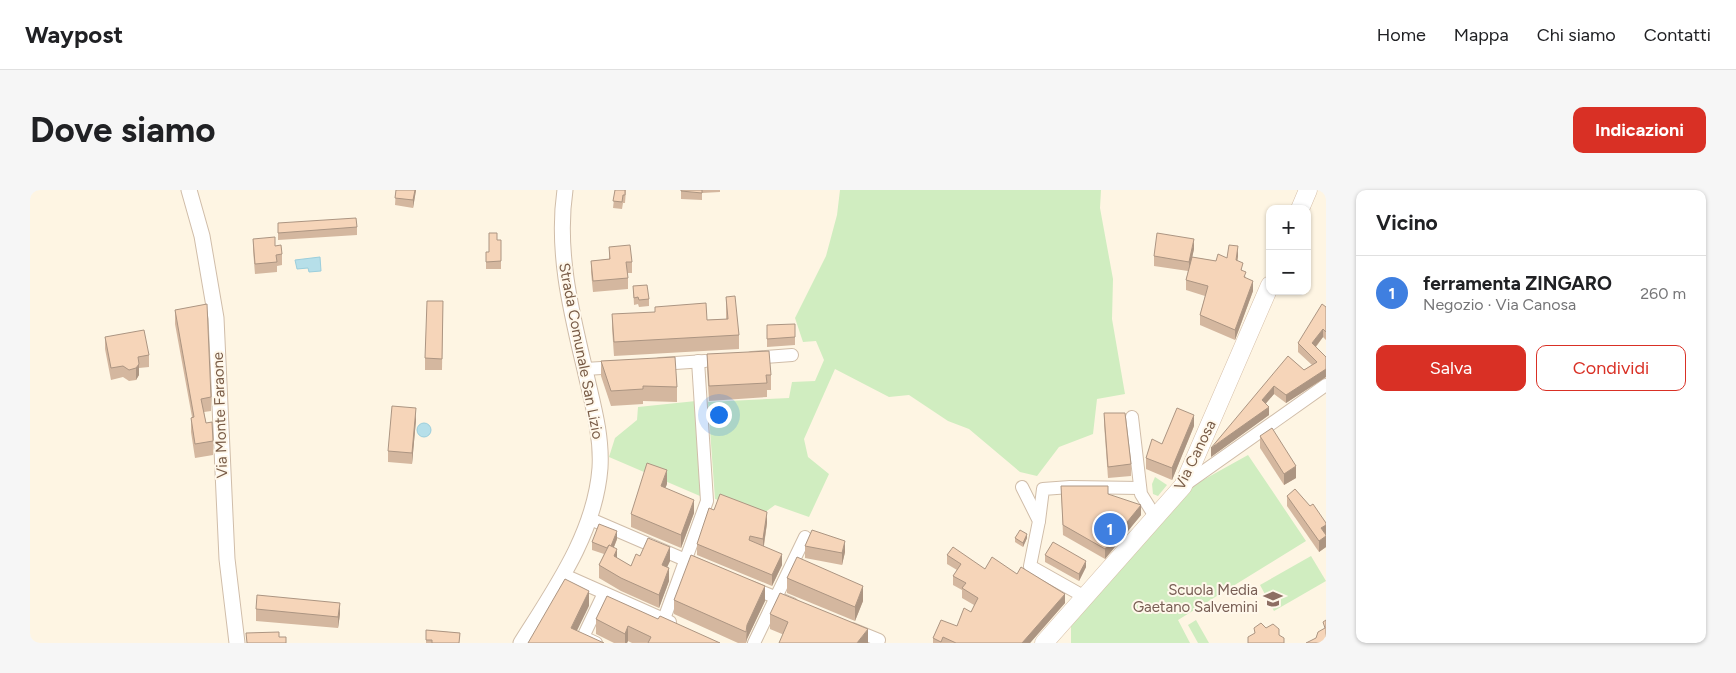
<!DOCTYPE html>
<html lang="it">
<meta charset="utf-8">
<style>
body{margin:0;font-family:Figtree,sans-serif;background:#f6f6f6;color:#202124}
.controls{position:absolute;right:15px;top:15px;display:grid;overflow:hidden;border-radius:10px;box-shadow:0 1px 4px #0004}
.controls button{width:45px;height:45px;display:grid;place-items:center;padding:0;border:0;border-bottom:1px solid #e0e0e0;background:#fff;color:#202124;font:25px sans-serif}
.you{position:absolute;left:688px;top:224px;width:18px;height:18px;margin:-12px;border:4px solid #fff;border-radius:50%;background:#1a73e8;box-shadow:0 0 0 8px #1a73e833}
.badge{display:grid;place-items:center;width:32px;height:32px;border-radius:50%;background:#d93025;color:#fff;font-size:16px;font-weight:700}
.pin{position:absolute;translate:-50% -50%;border:2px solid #fff;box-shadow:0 1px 5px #0006}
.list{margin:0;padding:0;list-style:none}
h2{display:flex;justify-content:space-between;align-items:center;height:65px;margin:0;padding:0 20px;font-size:21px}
h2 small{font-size:16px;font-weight:400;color:#757577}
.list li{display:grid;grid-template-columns:32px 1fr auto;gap:15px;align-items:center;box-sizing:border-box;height:75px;padding:0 20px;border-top:1px solid #e0e0e0}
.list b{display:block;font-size:19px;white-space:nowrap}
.list p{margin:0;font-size:16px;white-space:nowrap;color:#757577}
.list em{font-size:16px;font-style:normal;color:#757577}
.actions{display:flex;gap:10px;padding:15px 20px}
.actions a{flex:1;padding:11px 0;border:1px solid #d93025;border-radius:10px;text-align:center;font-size:18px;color:#d93025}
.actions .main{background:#d93025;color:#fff}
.map{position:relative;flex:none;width:1296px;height:453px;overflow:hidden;border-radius:10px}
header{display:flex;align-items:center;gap:30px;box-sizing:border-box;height:70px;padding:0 25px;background:#fff;border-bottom:1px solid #e0e0e0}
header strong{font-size:24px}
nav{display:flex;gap:28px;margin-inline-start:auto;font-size:18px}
.intro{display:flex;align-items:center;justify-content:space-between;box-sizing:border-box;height:120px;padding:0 30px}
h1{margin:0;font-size:35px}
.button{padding:12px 22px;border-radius:10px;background:#d93025;color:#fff;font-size:18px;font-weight:700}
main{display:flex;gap:30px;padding:0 30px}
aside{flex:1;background:#fff;border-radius:10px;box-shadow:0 1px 4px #0004}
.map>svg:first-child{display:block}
.green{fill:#d0edc0}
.water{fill:#b6dfe9;stroke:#9bcedc}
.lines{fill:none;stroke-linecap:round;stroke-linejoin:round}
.minor-casing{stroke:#d0bda9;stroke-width:14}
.tertiary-casing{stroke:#d0bda9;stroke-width:17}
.secondary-casing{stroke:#d6bfa8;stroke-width:19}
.minor{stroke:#fff;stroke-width:12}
.tertiary{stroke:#fff;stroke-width:15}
.secondary{stroke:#fff;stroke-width:18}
.wall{fill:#d4b79f}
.shaded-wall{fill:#ac9582}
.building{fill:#f6d5b9;stroke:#ac9582}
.labels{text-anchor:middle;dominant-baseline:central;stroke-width:4;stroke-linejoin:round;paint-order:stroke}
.street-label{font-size:15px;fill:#795c47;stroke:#fff8eb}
.education-label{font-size:15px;fill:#785e54;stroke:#fff8eb;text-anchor:end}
</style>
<header>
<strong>Waypost</strong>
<nav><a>Home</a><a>Mappa</a><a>Chi siamo</a><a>Contatti</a></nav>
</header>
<div class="intro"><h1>Dove siamo</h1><a class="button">Indicazioni</a></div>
<main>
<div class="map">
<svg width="1296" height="453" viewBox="0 0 1296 453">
<rect width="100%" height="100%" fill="#fef5e3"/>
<g class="green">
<polygon points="810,0 1071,0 1070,18 1083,89 1082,129 1095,204 1067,209 1063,244 1029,257 1007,286 990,282 939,239 918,231 879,205 859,207 805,179 774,249 778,267 799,284 779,327 745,315 734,323 685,309 678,212 759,208 762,192 785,191 794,170 786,151 773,152 765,128 796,66 807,25"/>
<polygon points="666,211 673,304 670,306 579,267 585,248 607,230 608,217"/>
<polygon points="1218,265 1276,351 1148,430 1160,453 1041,453 1041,436 1164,295"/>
<polygon points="1125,287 1137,295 1128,306 1123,304 1122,294"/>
<polygon points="1281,366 1296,391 1244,421 1230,395"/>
<polygon points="1166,430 1179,453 1168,453 1158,435"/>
</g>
<g class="water">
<polygon points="290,67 291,81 279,82 278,78 267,79 265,70"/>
<circle cx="394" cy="240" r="7"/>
</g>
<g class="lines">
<g class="minor-casing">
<g id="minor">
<polyline points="722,168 762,165"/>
<polyline points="630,174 675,171"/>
<polyline points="555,179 588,177"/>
<polyline points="1102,227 1111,304 1126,328"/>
<polyline points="1153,296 1296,195"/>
<polyline points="992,297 1009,331 1000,376 1055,407"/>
<polyline points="558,328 674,378"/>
<polyline points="1009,331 1013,299 1040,297 1110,298"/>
<polyline points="534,385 640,432"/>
<polyline points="720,397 762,414"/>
<polyline points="634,429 677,311 668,171"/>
<polyline points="822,439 849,450 847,453"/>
<polyline points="566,453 553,447 574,403"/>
<polyline points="724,453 775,347"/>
</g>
</g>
<g class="tertiary-casing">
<g id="tertiary">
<polyline points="159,0 172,46 186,128 197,369 207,453"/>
<path d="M 491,453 C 525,399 565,343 570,278 C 572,244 562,212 555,180 C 541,121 526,61 535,0"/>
</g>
</g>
<g class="secondary-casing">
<g id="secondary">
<polyline points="1270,19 1278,0"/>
<polyline points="1014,453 1153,296 1240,95"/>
</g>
</g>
<use href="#minor" class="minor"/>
<use href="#tertiary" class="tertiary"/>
<use href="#secondary" class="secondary"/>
</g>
<g class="wall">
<polygon points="366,0 386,0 383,18 365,15"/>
<polygon points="585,0 596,0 595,13 593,13 592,19 583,18"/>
<polygon points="651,0 690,0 690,2 672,3 672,10 651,9"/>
<polygon points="248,33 327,37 327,45 248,50"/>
<polygon points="223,49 245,56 252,64 252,75 247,76 247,82 225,84 223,60"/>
<polygon points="467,50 471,50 471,79 456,79 456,62 459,62"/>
<polygon points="579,57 602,72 602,83 598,83 598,99 563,102 561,82 561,71 579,69"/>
<polygon points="1164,59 1162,67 1186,71 1197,68 1208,66 1207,71 1223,101 1205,150 1170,135 1170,125 1175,106 1156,100 1156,90 1158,81 1124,76 1124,66"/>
<polygon points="603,96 619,109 619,116 609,117 608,114 604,115"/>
<polygon points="696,107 709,145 709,159 584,166 582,138 582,124 677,130 696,129"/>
<polygon points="413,111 412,180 395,180 395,168"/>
<polygon points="1296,117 1296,150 1293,147 1286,157 1296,167 1296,187 1256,213 1244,204 1236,213 1239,225 1181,267 1258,166 1274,180 1282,175 1268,162 1268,153"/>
<polygon points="145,120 181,207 181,221 174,222 176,233 183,251 183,265 165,268 161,242 161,228 162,227 145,134"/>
<polygon points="737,135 765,147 765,155 737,157"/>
<polygon points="75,147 119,165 119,177 109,178 109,185 106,190 99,191 93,187 81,190 75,159"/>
<polygon points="677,164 741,185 741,200 737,200 737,207 679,211 677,179"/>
<polygon points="571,171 647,197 647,212 613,211 613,214 581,216 571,186"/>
<polygon points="1074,223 1101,274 1101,286 1078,288 1074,234"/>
<polygon points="386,230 382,274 358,272 358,261"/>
<polygon points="1164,236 1142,290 1116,279 1116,268 1132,254"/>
<polygon points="1230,246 1266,288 1254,295 1230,258"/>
<polygon points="637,294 635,298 664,323 651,358 601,337 601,324"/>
<polygon points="1031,296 1111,325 1075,369 1033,345"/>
<polygon points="1257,306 1280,316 1296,333 1296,357 1289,362 1257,316"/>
<polygon points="684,320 737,333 734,356 752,375 742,396 667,365 667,354"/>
<polygon points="985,348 997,348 993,357 985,352"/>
<polygon points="587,349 584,357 587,368 601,376 610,366 640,371 637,377 639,391 629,418 591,401 569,388 569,375 574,364 562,360 562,352"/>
<polygon points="775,356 815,362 812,375 775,368"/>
<polygon points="917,365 955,379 987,384 1035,413 1000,453 903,453 903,448 927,436 941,422 944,415 932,408 932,400 923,395 923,386 927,380 917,374"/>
<polygon points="1015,365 1056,377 1049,391 1015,372"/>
<polygon points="757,388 833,411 825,431 757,403"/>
<polygon points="644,410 735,411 717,449 716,453 708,453 644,424"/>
<polygon points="226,419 310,424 308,438 226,431"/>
<polygon points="740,424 838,453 752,444 740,439"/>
<polygon points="566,429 628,429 690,453 602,453 598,451 597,453 584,453 566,444"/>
<polygon points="396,440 430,443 429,453 396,453"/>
</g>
<g class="shaded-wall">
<polygon points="385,0 386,0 383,18 383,10"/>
<polygon points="1164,49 1164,59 1159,82 1159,72"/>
<polygon points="1208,56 1208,66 1206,80 1206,70"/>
<polygon points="1223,91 1223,101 1205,150 1205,140"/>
<polygon points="1293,139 1293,147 1282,161 1282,153"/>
<polygon points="109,174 109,185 106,190 106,178"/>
<polygon points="1296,179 1296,187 1256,213 1256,205"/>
<polygon points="1244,196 1244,204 1232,218 1232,210"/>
<polygon points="1239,217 1239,225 1181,267 1181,258"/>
<polygon points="386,218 386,230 382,274 382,263"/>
<polygon points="1164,225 1164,236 1142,290 1142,278"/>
<polygon points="1266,276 1266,288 1254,295 1254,284"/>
<polygon points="637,280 637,294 631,309 631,296"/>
<polygon points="664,310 664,323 651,358 651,345"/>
<polygon points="1111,315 1111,325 1075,369 1075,359"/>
<polygon points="737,322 737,333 733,360 733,349"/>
<polygon points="1296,335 1296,345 1291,338"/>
<polygon points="587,341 587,349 580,367 580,359"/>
<polygon points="997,344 997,348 993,357 993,353"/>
<polygon points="1296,346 1296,357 1289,362 1289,351"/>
<polygon points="815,351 815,362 812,375 812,363"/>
<polygon points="640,357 640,371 632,388 632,375"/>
<polygon points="587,359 587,373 584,366"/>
<polygon points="752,364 752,375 742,396 742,385"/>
<polygon points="1056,371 1056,377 1049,391 1049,384"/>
<polygon points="639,378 639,391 629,418 629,405"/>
<polygon points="735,396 735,411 717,449 716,453 717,435"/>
<polygon points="833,396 833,411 825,431 825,417"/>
<polygon points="559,401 559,416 541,453 541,438"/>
<polygon points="1035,404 1035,413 1000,453 992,453"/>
<polygon points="310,413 310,424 308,438 308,427"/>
<polygon points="598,436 598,451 597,453 595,453 595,444"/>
<polygon points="838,439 838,453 827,453"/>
</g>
<g class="building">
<polygon points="366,0 385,0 383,10 365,8"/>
<polygon points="585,0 595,0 595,5 593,5 592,12 583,11"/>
<polygon points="651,0 672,0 672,3 651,1"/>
<polygon points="326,28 327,37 248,43 248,33"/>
<polygon points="459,43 467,43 467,50 471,50 471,71 456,72 456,62 459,62"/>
<polygon points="1127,43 1164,49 1159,72 1124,66"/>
<polygon points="245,47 245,56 251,55 252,64 246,65 247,72 225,74 223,49"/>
<polygon points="600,55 602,72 596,72 598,88 563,91 561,71 580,69 579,57"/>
<polygon points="1199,55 1208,56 1206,70 1213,73 1211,80 1216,82 1214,87 1223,91 1205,140 1170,125 1178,96 1156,90 1162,67 1186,71 1188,64 1197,68"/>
<polygon points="617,95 619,109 609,110 608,107 604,108 603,96"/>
<polygon points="705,106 709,145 584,152 582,124 625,122 625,117 676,113 677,130 698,129 696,107"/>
<polygon points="397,111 413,111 412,169 395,168"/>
<polygon points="177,114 181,207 171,209 176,233 182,232 183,251 165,254 161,228 164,227 145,120"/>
<polygon points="1292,114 1296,117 1296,142 1293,139 1282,153 1296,167 1296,179 1256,205 1244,196 1232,210 1239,217 1181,258 1258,166 1274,180 1287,172 1268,153"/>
<polygon points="765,134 765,147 737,149 737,135"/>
<polygon points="114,140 119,165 108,167 109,174 106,178 99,180 93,176 81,178 75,147"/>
<polygon points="739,161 741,185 736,185 737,193 679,196 677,164"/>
<polygon points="645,167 647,197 613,196 613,199 581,201 571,171"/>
<polygon points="362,216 386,218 382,263 358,261"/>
<polygon points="1147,218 1164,225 1142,278 1116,268 1122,249 1132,254"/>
<polygon points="1074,223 1095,223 1101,274 1078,277"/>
<polygon points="1242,238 1266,276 1254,284 1230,246"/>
<polygon points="617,273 637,280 631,296 664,310 651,345 601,324"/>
<polygon points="1031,296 1078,296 1078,304 1111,315 1075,359 1033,335"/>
<polygon points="1265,299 1280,316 1283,314 1296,333 1296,335 1291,338 1296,345 1296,346 1289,351 1257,306"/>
<polygon points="690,304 737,322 733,349 720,346 719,350 752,364 742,385 667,354 679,318 684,320"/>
<polygon points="569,334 587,341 581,356 579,355 577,358 562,352"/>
<polygon points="782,340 815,351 812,363 775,356"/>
<polygon points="990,340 997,344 993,353 985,348"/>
<polygon points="618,348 640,357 632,375 639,378 629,405 591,388 569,375 579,355 587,359 584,366 601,376 606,364 610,366"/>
<polygon points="1023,352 1056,371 1049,384 1015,365"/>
<polygon points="923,357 955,379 962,367 987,384 991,377 1035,404 992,453 926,453 913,447 911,452 903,448 911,430 927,436 934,418 941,422 948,408 932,398 936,393 923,386 931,374 917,365"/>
<polygon points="661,365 735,396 717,435 716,442 644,410"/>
<polygon points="767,367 833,396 825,417 757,388"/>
<polygon points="535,389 559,401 541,438 574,453 498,453"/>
<polygon points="750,403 838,439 827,453 749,453 758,432 740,424"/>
<polygon points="227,405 310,413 308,427 226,419"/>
<polygon points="577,406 628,429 630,426 690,453 618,453 621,447 598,436 595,444 566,429"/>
<polygon points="1296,430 1296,453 1276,453 1286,448 1288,442 1295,438 1293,432"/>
<polygon points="1231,433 1236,438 1243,434 1249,439 1249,445 1254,448 1254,453 1218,453 1218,447 1225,443 1224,438"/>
<polygon points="396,440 430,443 429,453 402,453 402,450 396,450"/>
<polygon points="249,442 249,447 256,447 256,453 217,453 216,443"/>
</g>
<defs>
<g id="school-bare" transform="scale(1.5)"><path d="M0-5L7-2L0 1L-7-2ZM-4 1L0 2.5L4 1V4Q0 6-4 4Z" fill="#8d6e63" stroke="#fff8eb" stroke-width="2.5" paint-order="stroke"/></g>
</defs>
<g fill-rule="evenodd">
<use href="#school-bare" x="1243" y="409"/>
</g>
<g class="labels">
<g class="street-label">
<text transform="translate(551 161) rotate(79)">Strada Comunale San Lizio</text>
<text transform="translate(190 225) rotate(-92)">Via Monte Faraone</text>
<text transform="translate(1165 265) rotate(-64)">Via Canosa</text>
</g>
<g class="education-label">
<text x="1228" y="400">Scuola Media<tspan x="1228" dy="17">Gaetano Salvemini</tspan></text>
</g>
</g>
</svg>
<div class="controls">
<button>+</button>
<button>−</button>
</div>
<div class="you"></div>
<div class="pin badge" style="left:1080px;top:339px;background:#3f7fe0">1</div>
</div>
<aside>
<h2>Vicino<small></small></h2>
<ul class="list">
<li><span class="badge" style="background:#3f7fe0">1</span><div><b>ferramenta ZINGARO</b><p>Negozio · Via Canosa</p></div><em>260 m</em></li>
</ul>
<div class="actions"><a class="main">Salva</a><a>Condividi</a></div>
</aside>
</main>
